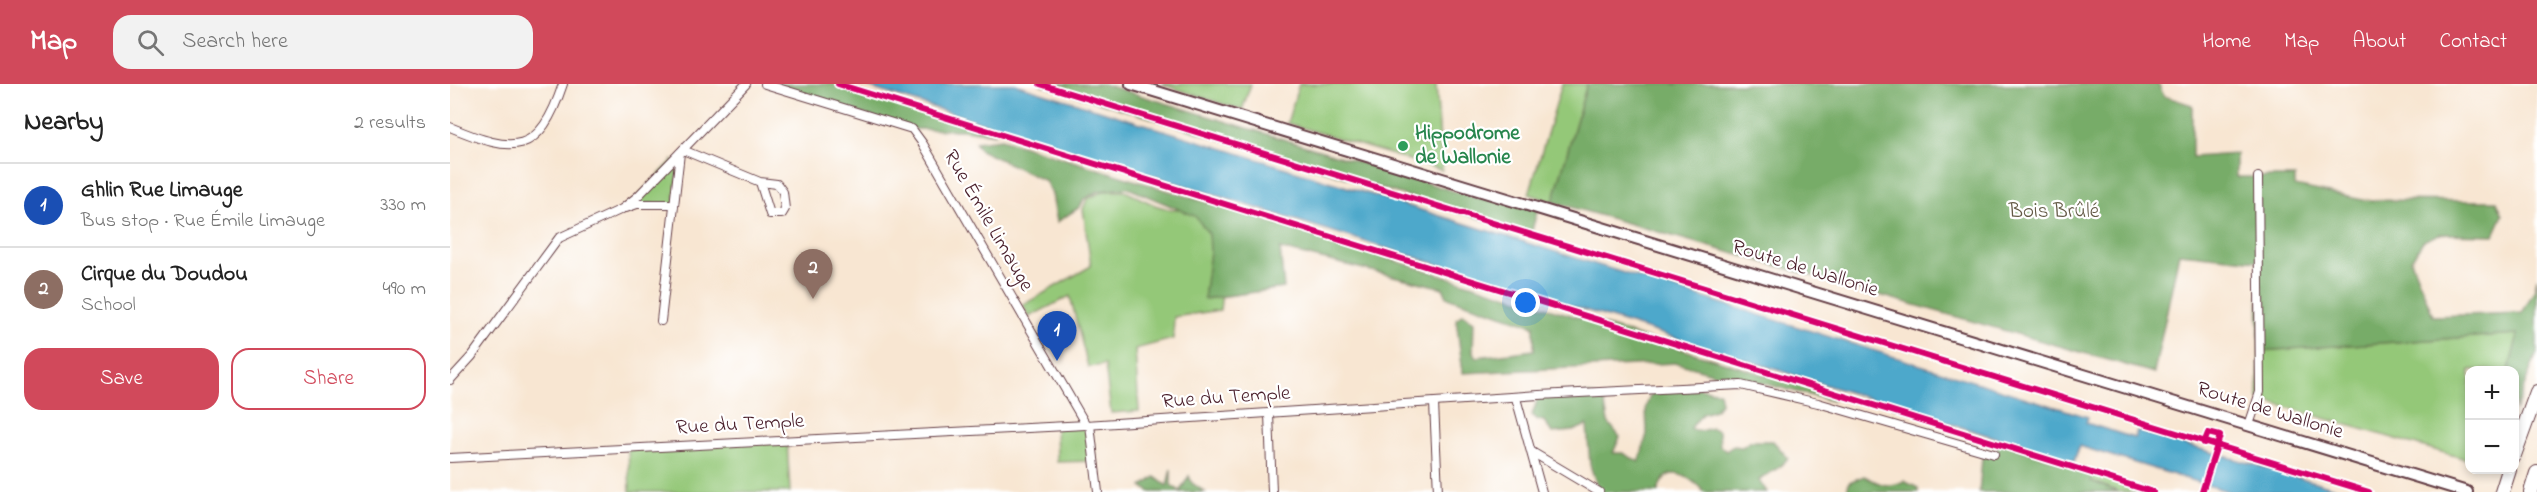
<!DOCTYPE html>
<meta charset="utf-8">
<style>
body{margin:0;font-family:"Indie Flower",sans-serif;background:#f2f2f2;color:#222}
.controls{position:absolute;right:18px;bottom:18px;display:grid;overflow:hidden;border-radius:12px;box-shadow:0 3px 9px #0003}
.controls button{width:54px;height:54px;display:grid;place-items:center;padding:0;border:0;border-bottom:2px solid #e0e0e0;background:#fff;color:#222;font:30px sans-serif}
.you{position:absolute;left:1076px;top:219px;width:21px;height:21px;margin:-15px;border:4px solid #fff;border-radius:50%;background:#1a73e8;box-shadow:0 0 0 9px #1a73e833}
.badge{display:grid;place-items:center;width:39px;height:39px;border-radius:50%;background:#d1495b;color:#fff;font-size:20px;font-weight:700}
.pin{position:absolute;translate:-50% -50px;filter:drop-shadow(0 2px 3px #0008)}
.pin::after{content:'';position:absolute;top:32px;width:21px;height:18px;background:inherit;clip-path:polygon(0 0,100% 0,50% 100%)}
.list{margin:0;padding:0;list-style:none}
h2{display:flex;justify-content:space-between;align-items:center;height:78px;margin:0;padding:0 24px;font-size:26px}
h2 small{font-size:20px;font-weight:400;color:#767676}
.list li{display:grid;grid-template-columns:39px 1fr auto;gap:18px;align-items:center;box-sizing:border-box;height:84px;padding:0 24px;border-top:2px solid #e0e0e0}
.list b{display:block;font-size:22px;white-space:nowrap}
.list p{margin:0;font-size:20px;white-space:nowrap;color:#767676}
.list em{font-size:20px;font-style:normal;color:#767676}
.actions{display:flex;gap:12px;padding:18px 24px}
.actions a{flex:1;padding:14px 0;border:2px solid #d1495b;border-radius:18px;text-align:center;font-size:21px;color:#d1495b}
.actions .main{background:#d1495b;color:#fff}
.icon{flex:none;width:33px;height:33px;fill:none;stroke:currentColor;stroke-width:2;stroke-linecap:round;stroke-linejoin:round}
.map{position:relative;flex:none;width:2087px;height:408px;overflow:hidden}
header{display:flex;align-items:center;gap:36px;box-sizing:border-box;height:84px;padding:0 30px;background:#d1495b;color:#fff}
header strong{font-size:28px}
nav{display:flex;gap:33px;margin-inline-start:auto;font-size:21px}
.search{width:420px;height:54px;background:#f2f2f2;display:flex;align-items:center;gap:15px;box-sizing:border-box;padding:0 21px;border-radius:18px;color:#767676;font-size:22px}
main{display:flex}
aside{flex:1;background:#fff}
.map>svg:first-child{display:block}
.green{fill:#94c878;stroke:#6f7452;stroke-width:1.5}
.forest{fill:#77ac68;stroke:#60664a;stroke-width:1.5}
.water{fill:#4da8cb;stroke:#4c647b;stroke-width:1.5}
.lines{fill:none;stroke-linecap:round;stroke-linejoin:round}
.street-casing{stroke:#643d44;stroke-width:10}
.secondary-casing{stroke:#643d44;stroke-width:14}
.highway-casing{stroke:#643d44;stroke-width:16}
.street{stroke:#fff;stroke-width:8}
.secondary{stroke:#fff;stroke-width:10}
.highway{stroke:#fff;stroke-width:14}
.cycleway-casing{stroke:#fff;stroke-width:10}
.cycleway{stroke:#d6006c;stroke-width:6}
.leisure-dot{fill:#2e9e5b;stroke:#fff;stroke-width:2}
.labels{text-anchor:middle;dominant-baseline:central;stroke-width:4.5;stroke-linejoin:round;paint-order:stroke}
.leisure-label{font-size:21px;font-weight:bold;fill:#27864d;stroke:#fff;text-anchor:start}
.park-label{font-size:21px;fill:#645a46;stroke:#fff}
.street-label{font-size:21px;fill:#4a1f2b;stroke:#fff}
</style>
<header>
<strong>Map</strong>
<div class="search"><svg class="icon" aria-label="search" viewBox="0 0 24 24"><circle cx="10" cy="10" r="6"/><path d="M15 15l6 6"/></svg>Search here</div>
<nav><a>Home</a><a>Map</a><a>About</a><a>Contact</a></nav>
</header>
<main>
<aside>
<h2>Nearby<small>2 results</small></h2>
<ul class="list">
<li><span class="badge" style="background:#1a4fb4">1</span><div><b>Ghlin Rue Limauge</b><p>Bus stop · Rue Émile Limauge</p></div><em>330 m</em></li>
<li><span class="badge" style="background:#8d6e63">2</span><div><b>Cirque du Doudou</b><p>School</p></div><em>490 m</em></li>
</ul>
<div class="actions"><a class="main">Save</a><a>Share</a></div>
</aside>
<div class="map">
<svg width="2087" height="408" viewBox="0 0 2087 408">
<rect width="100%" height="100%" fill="#fff"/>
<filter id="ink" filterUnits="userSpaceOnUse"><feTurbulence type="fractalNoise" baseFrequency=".0167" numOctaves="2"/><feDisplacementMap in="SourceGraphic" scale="12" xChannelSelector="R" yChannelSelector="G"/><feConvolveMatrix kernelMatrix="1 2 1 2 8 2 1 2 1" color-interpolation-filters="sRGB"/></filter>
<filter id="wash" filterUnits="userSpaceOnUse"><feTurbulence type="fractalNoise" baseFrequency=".008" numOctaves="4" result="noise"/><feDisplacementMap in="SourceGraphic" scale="24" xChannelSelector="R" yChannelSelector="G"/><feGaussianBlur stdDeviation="1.35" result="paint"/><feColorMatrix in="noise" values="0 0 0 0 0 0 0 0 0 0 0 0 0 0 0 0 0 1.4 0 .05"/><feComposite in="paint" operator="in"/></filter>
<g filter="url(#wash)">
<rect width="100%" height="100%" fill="#f8e6d2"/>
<g class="green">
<polygon points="711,0 801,0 792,26"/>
<polygon points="849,0 986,0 992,86 837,39"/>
<polygon points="1112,0 1137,0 1103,118 1079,110"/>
<polygon points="223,76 229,78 224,120 192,120 188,112"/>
<polygon points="654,107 675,107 705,121 722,126 739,125 760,135 776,173 770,226 724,233 723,255 685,265 689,327 661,329 655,281 638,283 620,212 579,233 573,221 641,182 633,125 637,115"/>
<polygon points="2069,250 2059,286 2020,286 2019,376 1808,315 1809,267"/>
<polygon points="640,341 646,377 607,378 606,343"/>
<polygon points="337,357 340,408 180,408 178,365"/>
<polygon points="1644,389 1703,408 1669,408 1641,397"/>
</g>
<g class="forest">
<polygon points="315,0 385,0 546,50 512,46 462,45"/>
<polygon points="590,0 653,0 1023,113 1088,124 1081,150"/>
<polygon points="1137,0 1708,0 1714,12 1742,21 1742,73 1786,70 1786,93 1845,93 1845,102 1913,116 2047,117 2053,131 2044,151 1989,150 1973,157 1961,176 1983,232 2072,229 2085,205 2087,194 2087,269 2065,327 2064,286 2059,286 2068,250 1809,267 1808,177 1729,169 1704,289 1103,118"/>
<polygon points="551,55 1383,312 1382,317 1312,299 1297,299 1227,279 1013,289 1006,235 1013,230 1024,238 1023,268 1027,273 1084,266 1084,242 997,213 993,204 830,165 834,204 754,215 760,167 759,150 745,132 678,104 649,107 634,115 630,123 607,138 602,110 595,97 530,66 525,58"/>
<path d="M 1249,304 L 1269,308 L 1271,318 L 1265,326 L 1252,330 L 1240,345 L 1250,347 L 1262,344 L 1269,347 L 1270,362 L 1276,367 L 1283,362 L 1292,363 L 1301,357 L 1323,357 L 1338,374 L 1331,382 L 1309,396 L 1317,408 L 1254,408 C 1239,391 1215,378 1208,408 L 1149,408 L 1140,381 L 1137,341 L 1123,347 L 1102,349 L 1094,337 L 1088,336 L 1082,331 L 1089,311 L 1140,310 L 1154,316 L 1158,338 L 1170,353 L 1163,369 L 1173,369 L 1189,378 L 1197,350 L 1196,323 L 1199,314 L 1204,308 Z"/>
<polygon points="1551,359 1644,389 1641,397 1669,408 1529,408 1532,374 1544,370"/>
<polygon points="721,385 721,401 730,407 739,392 742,399 755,408 701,408 692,403 705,393 717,402"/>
<path d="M 1414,392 C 1429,400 1438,405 1454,397 L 1468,404 L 1468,408 L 1397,408 L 1399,398 Z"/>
</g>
<polygon class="water" points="408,0 565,0 1638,333 1636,339 1684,354 1687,347 1900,408 1780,408 1629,362 1624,378"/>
</g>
<g filter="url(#ink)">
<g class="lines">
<g class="street-casing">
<g id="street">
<polyline points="315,0 462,45 473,60 636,341"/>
<path d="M 0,43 C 65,70 89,72 113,0"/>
<polyline points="233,66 310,98 327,100 333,108 335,125 332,130 320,130 310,98"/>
<polyline points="176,124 187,120 224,120"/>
<polyline points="211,237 230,69"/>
<polyline points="0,296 22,272 109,154 172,125 188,112 296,0"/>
<polyline points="1066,314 1092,408"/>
<polyline points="984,319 988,408"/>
<polyline points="819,330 822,408"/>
<polyline points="640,341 648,408"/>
<polyline points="1799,341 1810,308 1808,93"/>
<polyline points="1082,368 1149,408"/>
<polyline points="0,374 636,341 1089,311 1291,301 1368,319 1544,370"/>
</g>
</g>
<g class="secondary-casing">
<polyline id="secondary" points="681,0 2017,408"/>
</g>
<g class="highway-casing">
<g id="highway">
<polyline points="2064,371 2087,308"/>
<polyline points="2052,408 2059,386"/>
<polyline points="2081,408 2087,389"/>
</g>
</g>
<use href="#street" class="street"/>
<use href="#secondary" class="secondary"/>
<use href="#highway" class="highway"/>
<g class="cycleway-casing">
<g id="cycleway">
<polyline points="388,0 1703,408"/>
<polyline points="590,0 1919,408"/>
<polyline points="1752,408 1770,352 1758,349 1754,359"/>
</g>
</g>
<use href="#cycleway" class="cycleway"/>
</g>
</g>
<circle class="leisure-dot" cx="953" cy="62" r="6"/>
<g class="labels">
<g class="leisure-label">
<text x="965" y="50">Hippodrome<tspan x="965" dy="24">de Wallonie</tspan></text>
</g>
<g class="park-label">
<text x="1604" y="128">Bois Brûlé</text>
</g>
<g class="street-label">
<text transform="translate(538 137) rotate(60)">Rue Émile Limauge</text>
<text transform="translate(1355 185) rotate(17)">Route de Wallonie</text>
<text transform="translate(776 314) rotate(-4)">Rue du Temple</text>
<text transform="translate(1820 327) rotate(17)">Route de Wallonie</text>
<text transform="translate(290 341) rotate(-3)">Rue du Temple</text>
</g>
</g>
</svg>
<div class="controls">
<button>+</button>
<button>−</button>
</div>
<div class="you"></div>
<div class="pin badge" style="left:607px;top:277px;background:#1a4fb4">1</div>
<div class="pin badge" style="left:363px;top:215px;background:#8d6e63">2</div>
</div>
</main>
